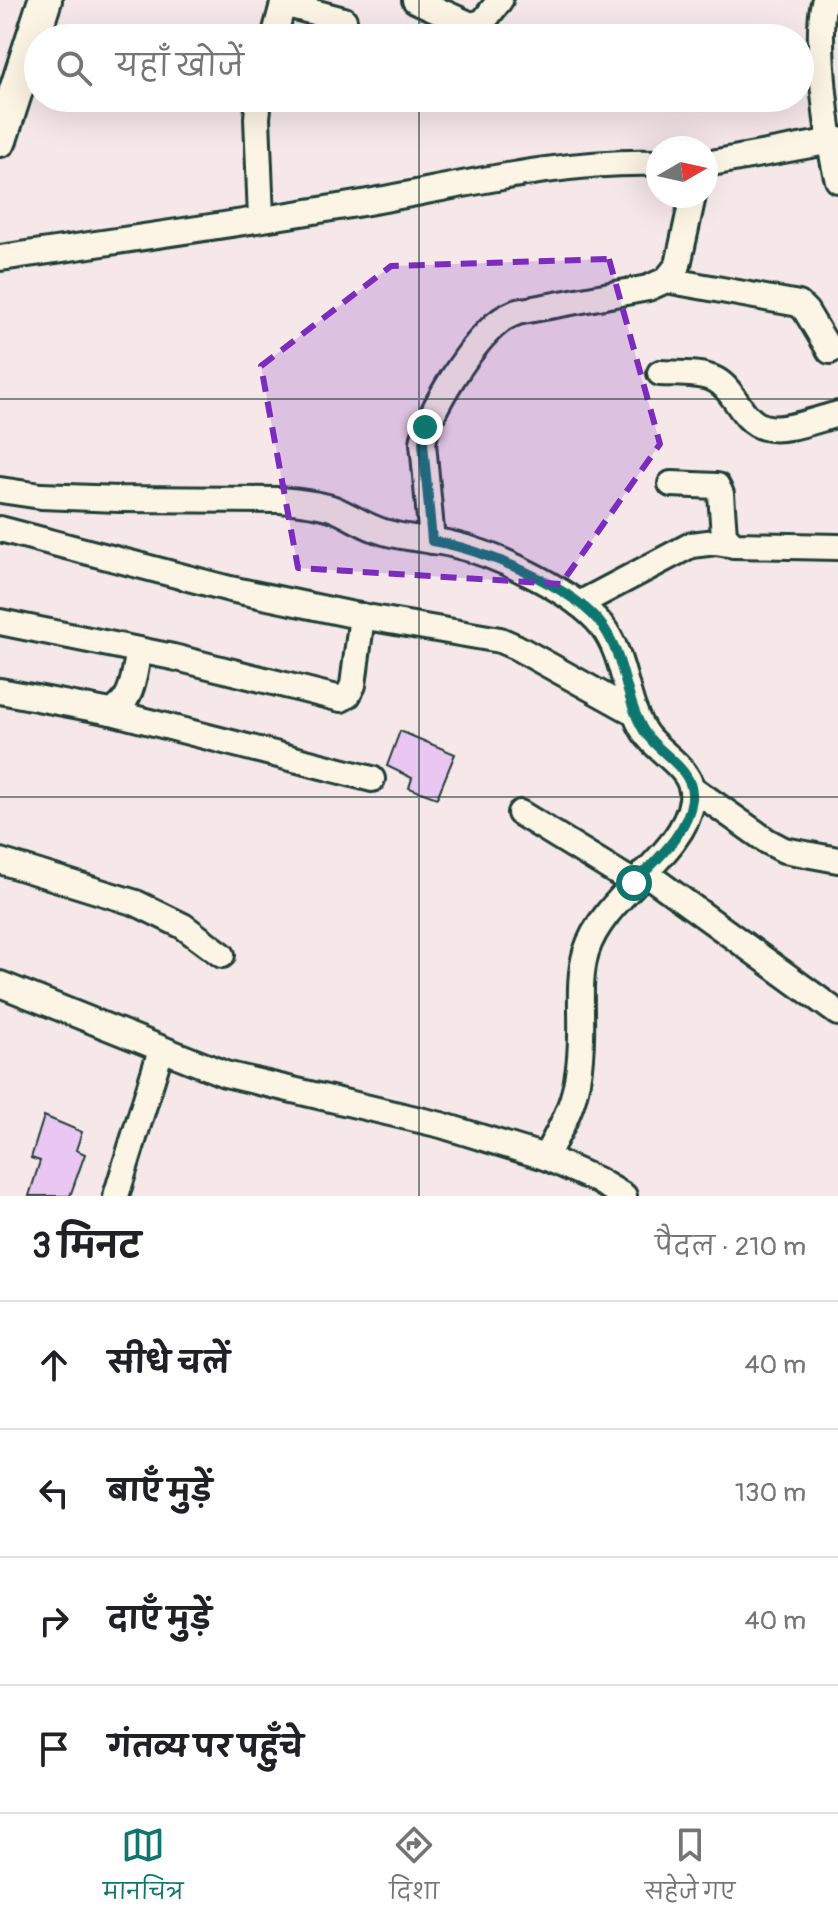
<!DOCTYPE html>
<html lang="hi">
<meta charset="utf-8">
<style>
body{margin:0;font-family:Pangolin,"Playpen Sans Deva",sans-serif;background:#f2f2f2;color:#202124}
.compass{position:absolute;left:646px;top:136px;width:72px;height:72px;border-radius:50%;background:#fff;box-shadow:0 8px 32px #0002;rotate:81deg}
.stop{position:absolute;width:24px;height:24px;margin:-18px;border:6px solid #0f766e;border-radius:50%;background:#fff}
.stop.end{background:#0f766e;border-color:#fff;box-shadow:0 2px 8px #0008}
.list{margin:0;padding:0;list-style:none}
h2{display:flex;justify-content:space-between;align-items:center;height:104px;margin:0;padding:0 32px;font-size:34px}
h2 small{font-size:26px;font-weight:400;color:#757577}
.list li{display:grid;grid-template-columns:52px 1fr auto;gap:24px;align-items:center;box-sizing:border-box;height:128px;padding:0 32px;border-top:2px solid #e0e0e0}
.list b{display:block;font-size:30px;white-space:nowrap}
.list em{font-size:26px;font-style:normal;color:#757577}
.icon{flex:none;width:44px;height:44px;fill:none;stroke:currentColor;stroke-width:2;stroke-linecap:round;stroke-linejoin:round}
.map{position:relative;flex:none;width:838px;height:1196px;overflow:hidden}
.search{position:absolute;background:#fff;box-shadow:0 8px 32px #0002;left:24px;right:24px;top:24px;height:88px;display:flex;align-items:center;gap:20px;box-sizing:border-box;padding:0 28px;border-radius:44px;color:#757577;font-size:30px}
.sheet{height:616px;background:#fff}
nav{display:flex;justify-content:space-around;align-items:center;box-sizing:border-box;height:112px;border-top:2px solid #e0e0e0;background:#fff;font-size:22px;color:#757577}
nav a{display:grid;justify-items:center;gap:4px}
nav .on{color:#0f766e}
.map>svg:first-child{display:block}
.building{fill:#e9c7f2;stroke:#1f3d34;stroke-width:2}
.lines{fill:none;stroke-linecap:round;stroke-linejoin:round}
.street-casing{stroke:#1f3d34;stroke-width:30}
.secondary-casing{stroke:#1f3d34;stroke-width:38}
.street{stroke:#fcf5e5;stroke-width:24}
.secondary{stroke:#fcf5e5;stroke-width:32}
.route{stroke:#0f766e;stroke-width:10}
.marked{fill:#7b2cbf;fill-opacity:0.2;stroke:#7b2cbf;stroke-width:6;stroke-dasharray:16 10;stroke-linejoin:round}
.grid{fill:none;stroke:#1f3d34;stroke-width:2;stroke-opacity:0.55}
</style>
<div class="map">
<svg width="838" height="1196" viewBox="0 0 838 1196">
<rect width="100%" height="100%" fill="#f6e7e9"/>
<filter id="ink" filterUnits="userSpaceOnUse"><feTurbulence type="fractalNoise" baseFrequency=".0125" numOctaves="2"/><feDisplacementMap in="SourceGraphic" scale="16" xChannelSelector="R" yChannelSelector="G"/><feConvolveMatrix kernelMatrix="1 2 1 2 8 2 1 2 1" color-interpolation-filters="sRGB"/></filter>
<g filter="url(#ink)">
<g class="building">
<polygon points="400,731 455,754 437,798 409,788 412,778 387,766"/>
<polygon points="44,1116 82,1132 76,1150 85,1154 70,1196 29,1196 40,1161 31,1158"/>
</g>
<g class="lines">
<g class="street-casing">
<g id="street">
<polyline points="415,0 471,25 483,22 500,0"/>
<path d="M 825,0 C 814,28 828,149 838,180"/>
<polyline points="283,4 344,20"/>
<polyline points="274,38 284,0"/>
<polyline points="259,98 257,118 261,218"/>
<polyline points="706,164 838,140"/>
<path d="M 0,258 C 123,240 246,223 368,202 C 463,185 561,160 658,163"/>
<polyline points="666,280 799,304 806,311 830,351"/>
<path d="M 660,373 C 677,374 700,372 716,380 C 736,391 741,421 764,427 C 783,433 819,419 838,414"/>
<polyline points="671,484 717,486 721,494 724,535 734,545 838,547"/>
<path d="M 0,490 L 41,496 L 119,499 L 281,500 C 299,502 317,503 334,509 C 351,516 366,527 384,532 C 407,539 432,539 455,545 C 498,555 575,592 602,626 C 626,657 624,701 645,733 C 660,755 696,769 692,800 C 684,856 603,895 586,952 C 578,979 582,1009 581,1037 C 580,1089 571,1112 545,1157"/>
<polyline points="0,529 230,589 349,614 500,640 516,647 635,713"/>
<path d="M 432,541 L 423,443 C 428,410 473,341 500,321 C 505,317 511,315 517,312 L 648,288 L 666,280 L 678,265 L 693,196"/>
<polyline points="579,604 691,545 716,542 734,545"/>
<polyline points="0,622 173,657 341,699 348,695 353,685 362,616"/>
<path d="M 0,691 L 111,712 C 134,701 134,673 139,650"/>
<polyline points="111,712 372,779"/>
<polyline points="692,788 767,841 784,850 838,860"/>
<polyline points="520,813 634,883"/>
<polyline points="0,861 136,903 183,926 222,955"/>
<polyline points="644,872 838,1013"/>
<polyline points="0,984 225,1074 441,1125 545,1157 597,1180 624,1196"/>
<polyline points="116,1196 161,1050"/>
</g>
</g>
<g class="secondary-casing">
<polyline id="secondary" points="0,140 45,0"/>
</g>
<use href="#street" class="street"/>
<use href="#secondary" class="secondary"/>
</g>
</g>
<g class="lines" filter="url(#ink)">
<path class="route" d="M 425,427 L 423,443 L 432,541 C 480,548 576,587 604,628 C 625,659 625,700 644,731 C 658,754 695,768 692,799 C 688,833 656,860 634,883"/>
</g>
<path class="marked" d="M 609,259 L 660,444 L 561,584 L 298,568 L 261,366 L 391,266 Z"/>
<path class="grid" d="M 419,0 L 419,38M 419,98 L 419,1196M 0,399 L 838,399M 0,797 L 838,797"/>
</svg>
<svg class="compass" viewBox="-18 -18 36 36"><path d="M0-13l5 13h-10z" fill="#e53935"/><path d="M0 13l5-13h-10z" fill="#757577"/></svg>
<div class="stop" style="left:634px;top:883px"></div>
<div class="stop end" style="left:425px;top:427px"></div>
<div class="search"><svg class="icon" aria-label="search" viewBox="0 0 24 24"><circle cx="10" cy="10" r="6"/><path d="M15 15l6 6"/></svg>यहाँ खोजें</div>
</div>
<section class="sheet">
<h2>3 मिनट<small>पैदल · 210 m</small></h2>
<ul class="list">
<li><svg class="icon" aria-label="ahead" viewBox="0 0 24 24"><path d="M12 20V5M6 11l6-6 6 6"/></svg><div><b>सीधे चलें</b></div><em>40 m</em></li>
<li><svg class="icon" aria-label="left" viewBox="0 0 24 24"><path d="M17 20v-9H6M10 6l-5 5 5 5"/></svg><div><b>बाएँ मुड़ें</b></div><em>130 m</em></li>
<li><svg class="icon" aria-label="right" viewBox="0 0 24 24"><path d="M7 20v-9h11M14 6l5 5-5 5"/></svg><div><b>दाएँ मुड़ें</b></div><em>40 m</em></li>
<li><svg class="icon" aria-label="arrive" viewBox="0 0 24 24"><path d="M6 21V4h12l-3 4 3 4H6"/></svg><div><b>गंतव्य पर पहुँचे</b></div></li>
</ul>
</section>
<nav>
<a class="on"><svg class="icon" aria-label="map" viewBox="0 0 24 24"><path d="M3 6l6-2 6 2 6-2v14l-6 2-6-2-6 2zM9 4v14M15 6v14"/></svg>मानचित्र</a>
<a><svg class="icon" aria-label="directions" viewBox="0 0 24 24"><path d="M12 3l9 9-9 9-9-9zM9 14v-3h6M13 9l2 2-2 2"/></svg>दिशा</a>
<a><svg class="icon" aria-label="saved" viewBox="0 0 24 24"><path d="M7 4h10v16l-5-4-5 4z"/></svg>सहेजे गए</a>
</nav>
